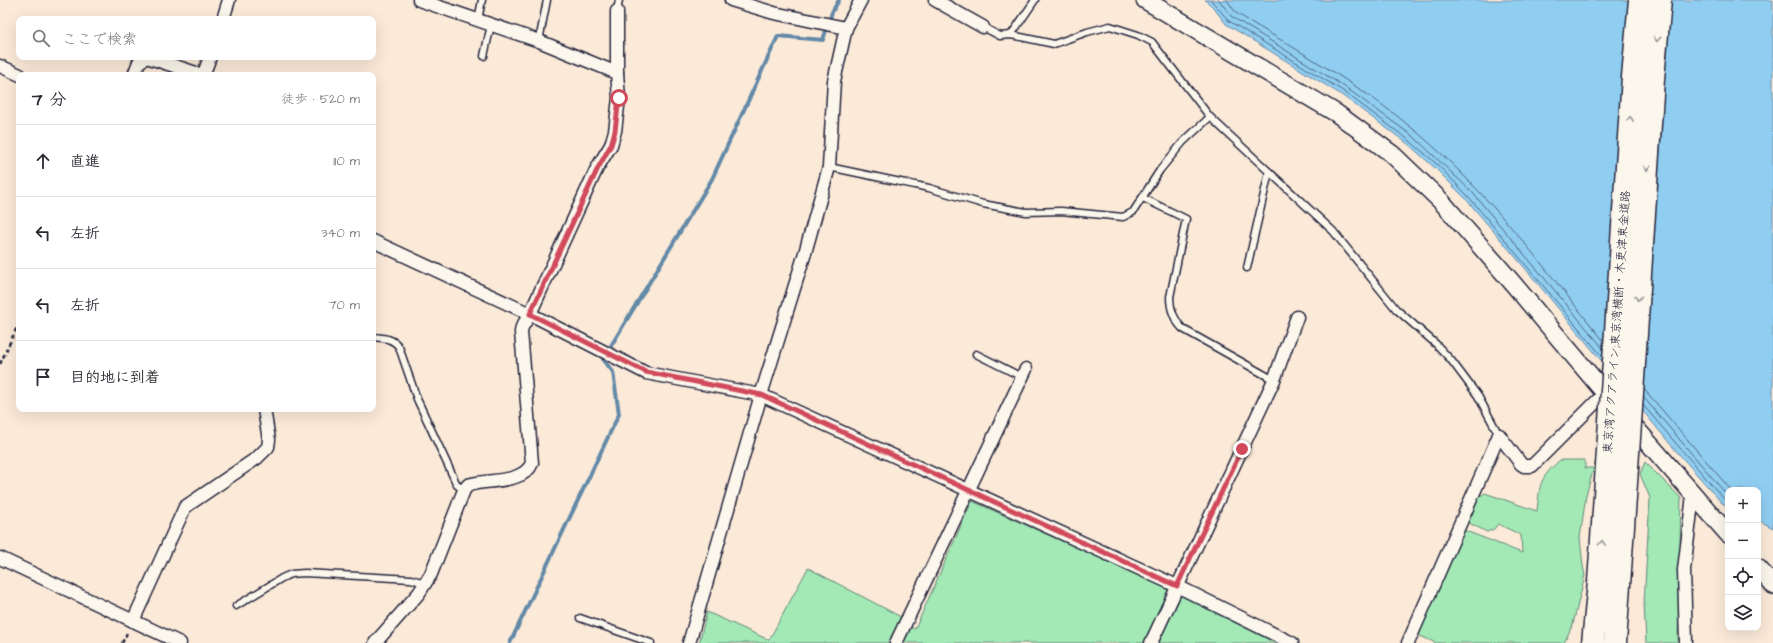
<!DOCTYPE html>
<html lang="ja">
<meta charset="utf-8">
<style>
body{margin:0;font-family:"Architects Daughter","Klee One",sans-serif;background:#f2f2f3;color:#2b2b33}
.controls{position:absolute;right:12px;bottom:12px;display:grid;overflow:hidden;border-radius:8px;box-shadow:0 4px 16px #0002}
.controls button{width:36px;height:36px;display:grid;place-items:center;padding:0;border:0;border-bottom:1px solid #e1e1e2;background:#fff;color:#2b2b33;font:20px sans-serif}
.stop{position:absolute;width:12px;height:12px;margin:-9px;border:3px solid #d1495b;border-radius:50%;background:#fff}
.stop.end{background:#d1495b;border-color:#fff;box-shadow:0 1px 4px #0008}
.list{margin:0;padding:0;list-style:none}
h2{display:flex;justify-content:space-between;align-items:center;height:52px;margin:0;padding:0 16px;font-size:17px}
h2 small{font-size:13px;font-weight:400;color:#7c7c81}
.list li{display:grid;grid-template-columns:26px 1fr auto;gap:12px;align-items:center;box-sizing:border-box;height:72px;padding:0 16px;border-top:1px solid #e1e1e2}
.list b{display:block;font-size:15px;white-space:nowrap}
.list em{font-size:13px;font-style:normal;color:#7c7c81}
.icon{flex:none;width:22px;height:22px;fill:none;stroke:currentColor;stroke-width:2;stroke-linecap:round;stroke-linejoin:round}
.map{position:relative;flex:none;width:1773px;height:643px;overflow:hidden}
.search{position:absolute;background:#fff;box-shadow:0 4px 16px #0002;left:16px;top:16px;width:360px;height:44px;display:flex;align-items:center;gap:10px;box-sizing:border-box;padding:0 14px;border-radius:8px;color:#7c7c81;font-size:15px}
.panel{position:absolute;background:#fff;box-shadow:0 4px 16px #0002;left:16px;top:72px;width:360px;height:340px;border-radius:8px}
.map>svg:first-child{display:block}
.green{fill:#a2e9b6;stroke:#628678}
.water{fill:#90cef1;stroke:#6489a8}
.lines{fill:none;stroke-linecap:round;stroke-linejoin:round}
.shore{stroke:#4e6784;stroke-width:1}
.stream{stroke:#6489a8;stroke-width:4}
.lane-casing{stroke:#22223b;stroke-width:9}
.street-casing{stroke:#22223b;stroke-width:15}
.secondary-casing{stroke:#22223b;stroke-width:20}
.highway-casing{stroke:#22223b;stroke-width:25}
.path{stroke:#22223b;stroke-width:2.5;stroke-dasharray:4 3;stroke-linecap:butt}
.lane{stroke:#fbf7ec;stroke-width:6}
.street{stroke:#fbf7ec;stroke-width:12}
.secondary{stroke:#fbf7ec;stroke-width:17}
.highway{stroke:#fbf7ec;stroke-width:22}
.highway-bridge-casing{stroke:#22223b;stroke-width:25;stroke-linecap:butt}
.highway-bridge{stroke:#fbf7ec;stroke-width:22}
.oneway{stroke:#99979c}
.route{stroke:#d1495b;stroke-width:5}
.labels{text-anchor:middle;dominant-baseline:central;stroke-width:3.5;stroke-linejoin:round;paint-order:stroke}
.street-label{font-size:12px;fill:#22223b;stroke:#fbf7ec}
</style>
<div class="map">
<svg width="1773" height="643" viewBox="0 0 1773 643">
<rect width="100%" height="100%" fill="#fbead8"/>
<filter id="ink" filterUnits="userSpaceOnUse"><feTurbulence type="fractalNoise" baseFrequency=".025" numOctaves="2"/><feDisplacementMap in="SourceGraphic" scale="8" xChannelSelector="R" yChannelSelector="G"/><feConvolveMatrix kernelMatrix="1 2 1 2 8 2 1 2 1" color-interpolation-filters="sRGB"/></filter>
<g filter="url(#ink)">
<g class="green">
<path d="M 1560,460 L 1585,460 L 1585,468 L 1594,468 L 1586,495 L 1580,538 L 1583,566 L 1585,575 L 1573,624 L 1564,643 L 1436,643 L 1416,634 L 1461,529 L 1522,553 L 1521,535 L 1498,524 L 1494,529 L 1487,532 L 1465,521 L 1474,500 L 1485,493 L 1537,511 C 1540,483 1539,479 1560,460 Z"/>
<polygon points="1645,462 1681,498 1678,643 1646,643 1644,603 1650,498 1640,474"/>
<polygon points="972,501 1169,589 1144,643 900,643 908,626 915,629"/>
<polygon points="808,568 903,618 891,643 699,643 707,612 769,640"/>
<polygon points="1179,592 1282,643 1156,643"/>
</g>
<polygon class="water" points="1205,0 1773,0 1773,528 1758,520 1758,490 1728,490 1728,506 1722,503 1671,445 1524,267 1465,198 1436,169 1408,144 1340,94 1226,24 1212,6"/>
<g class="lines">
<g class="shore">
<polyline points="1211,0 1229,21 1343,91 1410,141 1439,166 1468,196 1602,356"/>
<polyline points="1219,0 1232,17 1345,87 1414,137 1472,192 1603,348"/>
<path d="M 1227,0 L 1236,13 C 1298,51 1363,86 1418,133 C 1489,193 1545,269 1603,340"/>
<polyline points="1644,389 1731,490"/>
<polyline points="1644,398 1728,496"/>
<polyline points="1643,405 1724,499 1728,501"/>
</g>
<polyline class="stream" points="510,643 619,414 613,372 603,359 712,179 778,36 823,40 832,12 839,0"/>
<g class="lane-casing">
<g id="lane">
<polyline points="617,11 619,0"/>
<polyline points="478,20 482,0"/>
<polyline points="983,27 1000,36 1011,35 1054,44 1087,32 1110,26 1138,35 1152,42 1210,117 1333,231 1396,309 1436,344 1451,360 1478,396 1499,435"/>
<polyline points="1011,35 1035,0"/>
<polyline points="539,41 547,0"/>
<polyline points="484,56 491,25"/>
<polyline points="829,167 929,188 983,204 1026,212 1061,211 1123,217 1133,212 1160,170 1183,142 1210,117"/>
<path d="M 1143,198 L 1186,219 L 1170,297 C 1170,310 1174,320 1183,329 L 1274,380"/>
<polyline points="1247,268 1269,172"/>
<path d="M 373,337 C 383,338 393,338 399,347 L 417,399 L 457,485 L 464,490"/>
<polyline points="976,354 1022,377"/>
<polyline points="236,606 282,578 291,574 305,573 411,579 418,581 424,586"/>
<polyline points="580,618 651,643"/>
</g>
</g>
<g class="street-casing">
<g id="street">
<polyline points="419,0 539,41 617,73"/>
<polyline points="731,0 774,13 846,28"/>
<polyline points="935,0 983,27"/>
<polyline points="223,19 229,0"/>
<polyline points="147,57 202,75 204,73 210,57"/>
<polyline points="0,66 20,75"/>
<polyline points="134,75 139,62 147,57"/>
<polyline points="373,241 530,314 646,373 761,395 1177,586 1292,643"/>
<polyline points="1499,435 1521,464 1524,466 1532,466 1605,393"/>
<polyline points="0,558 180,643"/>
<polyline points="133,621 185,507 257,458 268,447 269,440 264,409"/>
<path d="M 375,643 L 419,593 L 431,574 L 464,490 L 468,485 C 487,479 524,484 532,463 L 521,332 L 522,327 L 530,314 L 597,168 L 611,145 L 615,131 L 619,98 L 617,73 L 617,11"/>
<polyline points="689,643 761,395 805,253 829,167 834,81 846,28 861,0"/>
<polyline points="896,643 1026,369"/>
<polyline points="1151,643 1274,380 1297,317"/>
<polyline points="1408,643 1499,435"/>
<polyline points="1686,643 1684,570 1693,495"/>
</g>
</g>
<g class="secondary-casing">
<g id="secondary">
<polyline points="1145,0 1336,113 1392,154 1441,201 1510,280 1605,393 1728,534"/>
<polyline points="1758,568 1773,585"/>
</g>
</g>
<g class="highway-casing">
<g id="highway">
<polyline points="1593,643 1599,582 1607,466"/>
<polyline points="1615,643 1627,468"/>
</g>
</g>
<g class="path">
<polyline points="0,364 19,323"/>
<polyline points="122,643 128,631"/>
</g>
<use href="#lane" class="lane"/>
<use href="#street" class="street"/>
<use href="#secondary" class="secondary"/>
<use href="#highway" class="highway"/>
<g class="highway-bridge-casing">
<g id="highway-bridge">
<polyline points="1607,466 1633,77 1640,0"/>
<polyline points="1627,468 1653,79 1660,0"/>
</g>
</g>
<use href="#highway-bridge" class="highway-bridge"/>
</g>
<defs><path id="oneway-chevron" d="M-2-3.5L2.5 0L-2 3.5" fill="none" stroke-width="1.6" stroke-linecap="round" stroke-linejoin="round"/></defs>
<g class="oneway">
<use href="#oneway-chevron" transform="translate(1657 39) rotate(95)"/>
<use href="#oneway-chevron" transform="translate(1630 119) rotate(-86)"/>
<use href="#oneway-chevron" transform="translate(1647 168) rotate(94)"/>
<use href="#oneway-chevron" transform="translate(1638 298) rotate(94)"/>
<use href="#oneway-chevron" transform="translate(1602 543) rotate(-86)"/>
</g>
</g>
<g class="lines" filter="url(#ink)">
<polyline class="route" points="619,98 615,131 611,145 598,168 530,314 646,372 762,395 1177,586 1242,449"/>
</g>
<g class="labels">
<g class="street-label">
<text transform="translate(1617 322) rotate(-86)">東京湾アクアライン;東京湾横断・木更津東金道路</text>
</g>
</g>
</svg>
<div class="controls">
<button>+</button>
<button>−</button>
<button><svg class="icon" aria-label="locate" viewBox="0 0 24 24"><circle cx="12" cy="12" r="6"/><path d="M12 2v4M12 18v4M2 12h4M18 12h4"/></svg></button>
<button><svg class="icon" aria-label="layers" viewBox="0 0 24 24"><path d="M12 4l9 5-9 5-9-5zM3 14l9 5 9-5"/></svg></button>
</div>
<div class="stop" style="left:619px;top:98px"></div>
<div class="stop end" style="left:1242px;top:449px"></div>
<div class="search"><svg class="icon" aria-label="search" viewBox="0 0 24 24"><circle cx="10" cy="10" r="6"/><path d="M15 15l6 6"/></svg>ここで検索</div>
<section class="panel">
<h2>7 分<small>徒歩 · 520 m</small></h2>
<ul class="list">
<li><svg class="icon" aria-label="ahead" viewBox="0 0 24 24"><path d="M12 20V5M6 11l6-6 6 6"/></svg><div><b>直進</b></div><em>110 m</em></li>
<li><svg class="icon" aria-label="left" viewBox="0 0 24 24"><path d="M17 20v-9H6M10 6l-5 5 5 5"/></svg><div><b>左折</b></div><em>340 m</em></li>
<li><svg class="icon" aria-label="left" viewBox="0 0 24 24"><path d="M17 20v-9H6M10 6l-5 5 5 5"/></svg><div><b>左折</b></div><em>70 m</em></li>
<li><svg class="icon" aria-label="arrive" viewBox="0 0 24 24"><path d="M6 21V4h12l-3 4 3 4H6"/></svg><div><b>目的地に到着</b></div></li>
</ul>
</section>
</div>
